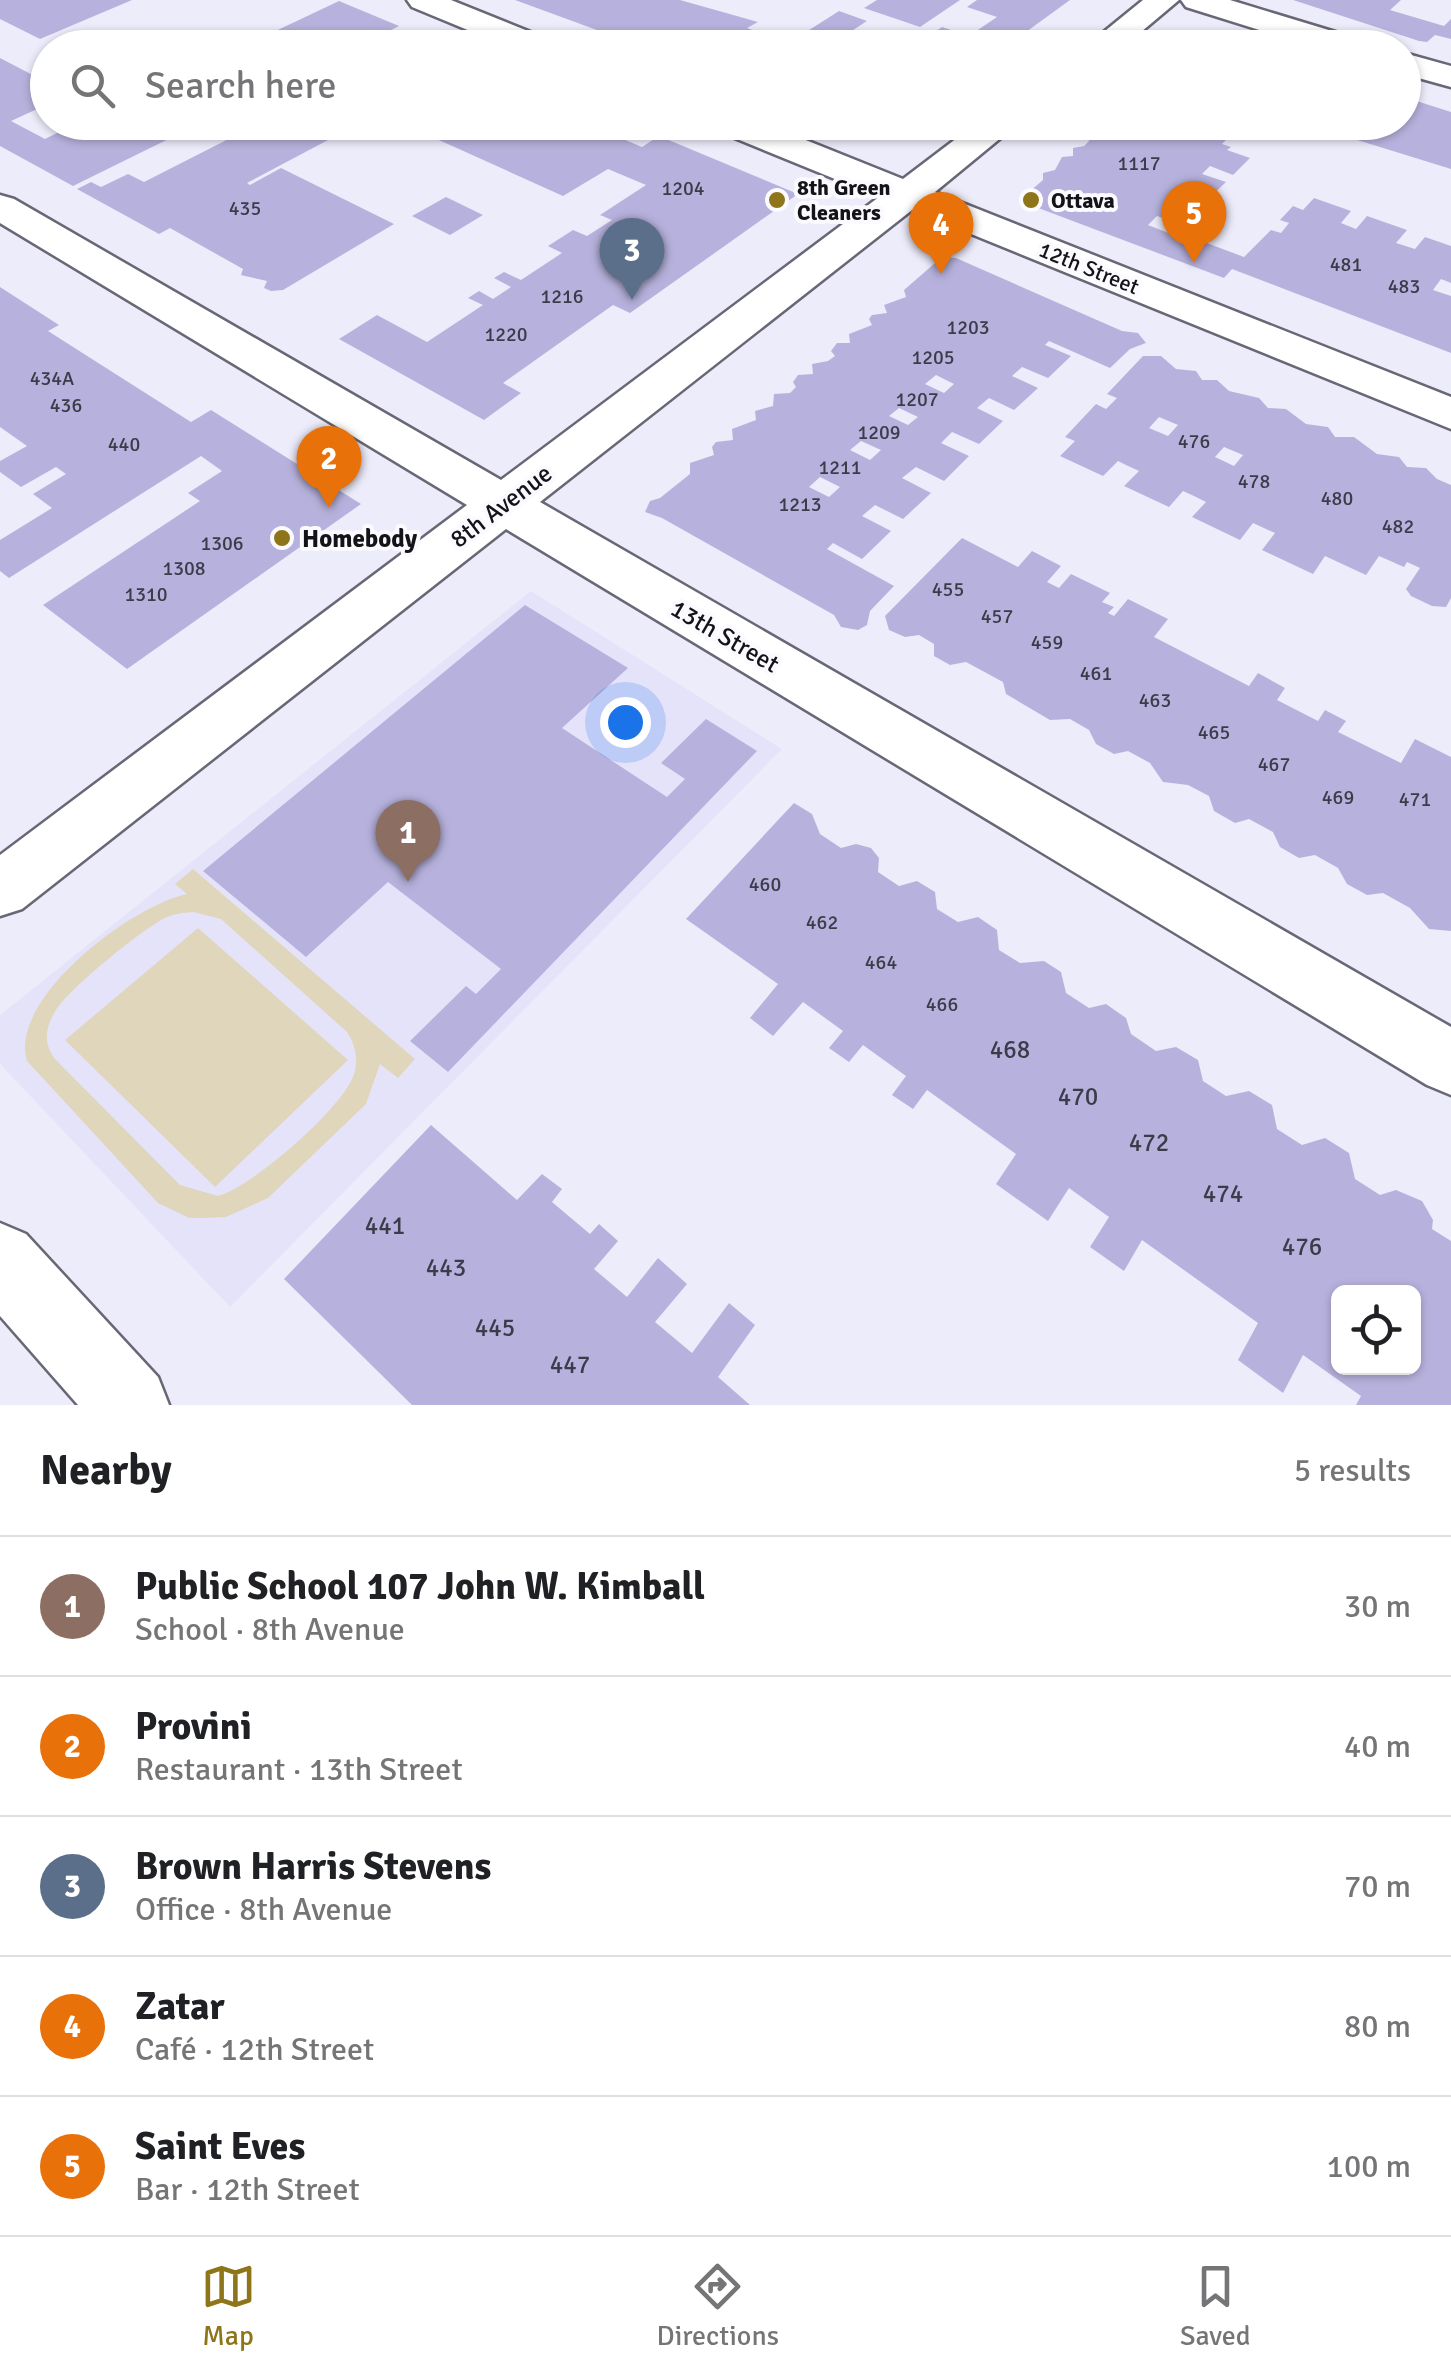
<!DOCTYPE html>
<meta charset="utf-8">
<style>
body{margin:0;font-family:Signika,sans-serif;background:#f2f2f2;color:#202124}
.controls{position:absolute;right:30px;bottom:30px;display:grid;overflow:hidden;border-radius:15px;box-shadow:0 2px 8px #0004}
.controls button{width:90px;height:90px;display:grid;place-items:center;padding:0;border:0;border-bottom:2px solid #e0e0e0;background:#fff;color:#202124;font:50px sans-serif}
.you{position:absolute;left:625px;top:722px;width:35px;height:35px;margin:-25px;border:8px solid #fff;border-radius:50%;background:#1a73e8;box-shadow:0 0 0 15px #1a73e833}
.badge{display:grid;place-items:center;width:65px;height:65px;border-radius:50%;background:#8e751a;color:#fff;font-size:32px;font-weight:700}
.pin{position:absolute;translate:-50% -82px;filter:drop-shadow(0 2px 5px #0008)}
.pin::after{content:'';position:absolute;top:52px;width:35px;height:30px;background:inherit;clip-path:polygon(0 0,100% 0,50% 100%)}
.list{margin:0;padding:0;list-style:none}
h2{display:flex;justify-content:space-between;align-items:center;height:130px;margin:0;padding:0 40px;font-size:42px}
h2 small{font-size:32px;font-weight:400;color:#757577}
.list li{display:grid;grid-template-columns:65px 1fr auto;gap:30px;align-items:center;box-sizing:border-box;height:140px;padding:0 40px;border-top:2px solid #e0e0e0}
.list b{display:block;font-size:38px;white-space:nowrap}
.list p{margin:0;font-size:32px;white-space:nowrap;color:#757577}
.list em{font-size:32px;font-style:normal;color:#757577}
.icon{flex:none;width:55px;height:55px;fill:none;stroke:currentColor;stroke-width:2;stroke-linecap:round;stroke-linejoin:round}
.map{position:relative;flex:none;width:1451px;height:1405px;overflow:hidden}
.search{position:absolute;background:#fff;box-shadow:0 2px 8px #0004;left:30px;right:30px;top:30px;height:110px;display:flex;align-items:center;gap:25px;box-sizing:border-box;padding:0 35px;border-radius:55px;color:#757577;font-size:38px}
.sheet{height:830px;background:#fff}
nav{display:flex;justify-content:space-around;align-items:center;box-sizing:border-box;height:140px;border-top:2px solid #e0e0e0;background:#fff;font-size:28px;color:#757577}
nav a{display:grid;justify-items:center;gap:5px}
nav .on{color:#8e751a}
.map>svg:first-child{display:block}
.built{fill:#e5e3fa}
.green{fill:#dfd6bc;fill-rule:evenodd}
.building{fill:#b7b2dd;fill-rule:evenodd}
.lines{fill:none;stroke-linecap:round;stroke-linejoin:round}
.minor-casing{stroke:#696775;stroke-width:5}
.minor{fill:#fff;fill-rule:evenodd}
.poi-dot{fill:#8e751a;stroke:#fbfafe;stroke-width:4}
.labels{text-anchor:middle;dominant-baseline:central;stroke-width:8;stroke-linejoin:round;paint-order:stroke}
.number-label{font-size:20px;fill:#3c3b49}
.far-poi-label{font-size:22px;font-weight:bold;fill:#131318;stroke:#fbfafe;text-anchor:start}
.far-street-label{font-size:22px;fill:#131318;stroke:#fbfafe}
.street-label{font-size:25px;fill:#131318;stroke:#fbfafe}
.poi-label{font-size:25px;font-weight:bold;fill:#131318;stroke:#fbfafe;text-anchor:start}
.near-number-label{font-size:25px;fill:#3c3b49}
</style>
<div class="map">
<svg width="1451" height="1405" viewBox="0 0 1451 1405">
<rect width="100%" height="100%" fill="#edecfb"/>
<polygon class="built" points="531,591 782,749 230,1307 0,1064 0,1015"/>
<g class="green">
<path d="M 193,869 L 415,1059 L 398,1078 L 380,1064 L 366,1104 L 268,1198 L 226,1217 L 207,1218 L 189,1218 L 158,1203 L 27,1061 C 8,998 133,905 187,894 L 175,884 ZM 193,912 L 221,919 L 347,1032 C 356,1046 359,1061 353,1077 C 340,1110 252,1187 218,1196 L 180,1185 L 55,1059 C 43,1044 45,1027 56,1010 C 70,988 139,932 163,919 C 172,914 182,913 193,912 Z"/>
<polygon points="198,928 348,1060 215,1187 65,1040"/>
</g>
<g class="building">
<polygon points="0,0 132,0 40,39 0,19"/>
<polygon points="515,0 680,0 758,22 747,28 769,36 750,48 646,48"/>
<polygon points="877,0 960,0 920,27 864,8"/>
<polygon points="977,0 1070,0 1004,48 912,48 942,27 969,36 997,17 967,7"/>
<polygon points="1293,0 1401,0 1390,10 1444,26 1451,19 1451,39 1435,35 1427,42 1419,41"/>
<polygon points="339,1 399,26 355,48 240,48"/>
<polygon points="839,11 867,21 833,43 845,48 781,48"/>
<polygon points="1214,33 1260,47 1260,48 1197,48"/>
<polygon points="0,58 48,83 48,104 11,121 45,139 79,122 203,122 73,186 0,146"/>
<polygon points="1404,97 1451,112 1451,169 1325,130 1333,122 1404,122"/>
<polygon points="262,122 362,122 247,183 250,185 281,168 394,224 283,290 271,291 264,288 267,281 241,275 243,269 170,228 159,234 77,189 91,182 101,187 128,174 144,182"/>
<polygon points="399,122 583,122 642,147 659,136 798,194 630,313 613,305 503,383 521,393 484,420 339,339 377,315 427,342 483,305 468,298 479,291 493,299 511,287 494,278 504,272 521,280 562,253 548,246 573,230 587,236 612,220 600,215 646,185 608,169 563,196"/>
<polygon points="828,122 899,122 871,138"/>
<polygon points="1225,122 1239,127 1222,144 1231,147 1227,150 1250,158 1233,175 1210,166 1202,174 1226,182 1208,199 1184,191 1180,194 1176,199 1199,208 1181,225 1157,216 1148,225 1176,236 1180,233 1244,257 1271,230 1281,233 1289,223 1280,220 1293,206 1303,210 1314,198 1351,211 1341,223 1356,229 1367,216 1407,230 1396,243 1415,249 1425,237 1451,246 1451,283 1441,279 1433,290 1451,296 1451,353 1232,269 1224,278 1025,203 1022,198 1043,180 1043,173 1055,170 1062,157 1073,156 1073,148 1084,146 1089,141 1088,137 1099,133 1099,126 1103,124"/>
<polygon points="446,197 483,215 450,235 412,216"/>
<path d="M 942,257 L 956,258 L 1122,331 L 1138,333 L 1146,343 L 1130,349 L 1110,368 L 1049,341 L 1045,345 L 1071,356 L 1048,378 L 1022,367 L 1012,376 L 1038,388 L 1014,410 L 989,398 L 977,408 L 1003,421 L 979,444 L 952,432 L 941,443 L 969,456 L 944,481 L 916,467 L 902,478 L 931,493 L 903,519 L 875,505 L 862,516 L 891,531 L 862,559 L 833,543 L 827,549 L 894,586 L 870,611 L 867,625 L 858,630 L 841,627 L 834,615 L 662,518 L 645,512 L 650,501 L 660,498 L 690,474 L 690,463 L 714,455 L 712,447 L 716,442 L 733,440 L 732,429 L 756,420 L 755,411 L 773,406 L 774,394 L 790,393 L 796,387 L 793,382 L 798,375 L 813,374 L 812,364 L 828,361 L 835,356 L 831,351 L 837,343 L 850,343 L 849,334 L 872,325 L 869,319 L 872,315 L 887,313 L 884,305 L 906,297 L 904,290 ZM 936,375 L 954,384 L 944,393 L 925,384 ZM 899,408 L 918,417 L 908,425 L 889,416 ZM 861,441 L 881,450 L 870,460 L 850,450 ZM 820,477 L 840,487 L 829,497 L 809,487 Z"/>
<polygon points="0,287 59,325 48,331 191,422 211,410 361,504 127,669 43,605 200,501 188,493 222,471 201,456 9,578 0,571 0,540 52,508 33,494 66,474 56,467 21,487 0,472 0,461 27,446 0,427"/>
<path d="M 1143,356 L 1161,356 L 1176,369 L 1196,371 L 1202,380 L 1217,380 L 1229,391 L 1259,398 L 1268,408 L 1286,409 L 1306,424 L 1328,427 L 1335,437 L 1354,437 L 1377,454 L 1399,457 L 1407,467 L 1426,468 L 1437,479 L 1451,485 L 1451,598 L 1446,607 L 1432,606 L 1411,596 L 1406,589 L 1420,568 L 1407,562 L 1404,567 L 1379,556 L 1366,575 L 1325,556 L 1313,574 L 1262,550 L 1275,533 L 1253,523 L 1240,540 L 1192,517 L 1206,502 L 1194,496 L 1183,491 L 1169,507 L 1124,486 L 1139,471 L 1126,465 L 1118,461 L 1103,476 L 1060,456 L 1075,441 L 1065,437 L 1096,404 L 1106,409 L 1117,398 L 1107,394 ZM 1159,417 L 1178,425 L 1168,436 L 1149,428 ZM 1224,447 L 1243,455 L 1234,466 L 1215,457 Z"/>
<polygon points="962,538 1018,567 1032,551 1061,566 1047,582 1059,588 1071,574 1110,593 1102,602 1114,607 1108,613 1114,616 1128,599 1168,619 1154,637 1249,686 1258,673 1285,688 1277,700 1318,721 1325,710 1346,721 1338,732 1401,763 1415,739 1451,757 1451,931 1429,929 1410,908 1383,893 1367,895 1347,884 1338,868 1315,855 1299,858 1280,847 1273,832 1249,819 1235,823 1214,811 1209,796 1188,785 1163,782 1150,763 1128,751 1114,754 1096,744 1089,730 1070,719 1050,720 1006,694 1003,682 966,662 950,665 934,656 934,644 919,635 905,637 889,630 885,616"/>
<polygon points="525,605 628,668 562,728 667,797 685,779 661,763 706,719 757,751 448,1072 410,1041 466,986 476,994 501,969 388,882 306,957 203,871"/>
<path d="M 794,803 L 812,814 L 820,834 L 841,848 L 856,844 L 871,848 L 879,858 L 878,872 L 899,886 L 917,881 L 935,892 L 937,909 L 958,922 L 978,917 L 997,930 L 999,950 L 1020,963 L 1044,961 L 1061,972 L 1066,993 L 1089,1008 L 1106,1004 L 1126,1018 L 1131,1034 L 1156,1051 L 1176,1047 L 1198,1060 L 1203,1081 L 1226,1096 L 1249,1091 L 1272,1105 L 1277,1129 L 1302,1145 L 1325,1138 L 1349,1153 L 1355,1179 L 1380,1195 L 1396,1190 L 1422,1201 L 1433,1220 L 1432,1229 L 1451,1241 L 1451,1405 L 1356,1405 L 1361,1396 L 1303,1355 L 1283,1393 L 1238,1360 L 1258,1323 L 1142,1240 L 1124,1271 L 1090,1247 L 1109,1217 L 1069,1188 L 1048,1221 L 996,1184 L 1016,1154 L 927,1090 L 913,1109 L 892,1095 L 906,1076 L 863,1045 L 849,1062 L 829,1048 L 843,1031 L 803,1002 L 773,1036 L 750,1018 L 778,984 L 686,919 ZM 1338,1292 L 1414,1292 L 1414,1368 L 1338,1368 Z"/>
<polygon points="431,1125 517,1200 542,1174 562,1189 552,1202 590,1234 599,1224 618,1241 594,1269 627,1297 658,1258 687,1284 655,1322 692,1353 729,1303 755,1325 718,1377 750,1405 412,1405 284,1279"/>
</g>
<g class="lines">
<g class="minor-casing">
<g id="minor">
<polygon points="407,0 451,0 553,41 557,48 511,48 412,7"/>
<polygon points="1143,0 1179,0 1122,48 1084,48"/>
<polygon points="1181,0 1230,0 1365,41 1369,48 1317,48 1186,7"/>
<polygon points="1404,53 1451,66 1451,87 1404,74"/>
<polygon points="710,122 761,122 903,179 978,122 1020,122 935,192 1451,397 1451,429 912,210 540,502 1451,1027 1451,1095 1427,1085 506,529 22,909 0,916 0,855 467,505 0,223 0,195 14,199 501,480 879,197 715,130"/>
<polygon points="0,1223 26,1234 158,1377 169,1405 78,1405 0,1316"/>
</g>
</g>
<use href="#minor" class="minor"/>
</g>
<g class="poi-dot">
<circle cx="777" cy="200" r="10"/>
<circle cx="1031" cy="200" r="10"/>
<circle cx="282" cy="538" r="10"/>
</g>
<g class="labels">
<g class="number-label">
<text x="1139" y="163">1117</text>
<text x="683" y="188">1204</text>
<text x="245" y="208">435</text>
<text x="1346" y="264">481</text>
<text x="1404" y="286">483</text>
<text x="562" y="296">1216</text>
<text x="968" y="327">1203</text>
<text x="506" y="334">1220</text>
<text x="933" y="357">1205</text>
<text x="52" y="378">434A</text>
<text x="917" y="399">1207</text>
<text x="66" y="405">436</text>
<text x="879" y="432">1209</text>
<text x="1194" y="441">476</text>
<text x="124" y="444">440</text>
<text x="840" y="467">1211</text>
<text x="1254" y="481">478</text>
<text x="1337" y="498">480</text>
<text x="800" y="504">1213</text>
<text x="1398" y="526">482</text>
<text x="222" y="543">1306</text>
<text x="184" y="568">1308</text>
<text x="948" y="589">455</text>
<text x="146" y="594">1310</text>
<text x="997" y="616">457</text>
<text x="1047" y="642">459</text>
<text x="1096" y="673">461</text>
<text x="1155" y="700">463</text>
<text x="1214" y="732">465</text>
<text x="1274" y="764">467</text>
<text x="1338" y="797">469</text>
<text x="1415" y="799">471</text>
<text x="765" y="884">460</text>
<text x="822" y="922">462</text>
<text x="881" y="962">464</text>
<text x="942" y="1004">466</text>
</g>
<g class="far-poi-label">
<text x="797" y="187">8th Green<tspan x="797" dy="25">Cleaners</tspan></text>
<text x="1051" y="200">Ottava</text>
</g>
<g class="far-street-label">
<text transform="translate(1089 268) rotate(22)">12th Street</text>
</g>
<g class="street-label">
<text transform="translate(501 506) rotate(-37)">8th Avenue</text>
<text transform="translate(725 636) rotate(30)">13th Street</text>
</g>
<g class="poi-label">
<text x="302" y="538">Homebody</text>
</g>
<g class="near-number-label">
<text x="1010" y="1049">468</text>
<text x="1078" y="1096">470</text>
<text x="1149" y="1142">472</text>
<text x="1223" y="1193">474</text>
<text x="385" y="1225">441</text>
<text x="1302" y="1246">476</text>
<text x="446" y="1267">443</text>
<text x="495" y="1327">445</text>
<text x="570" y="1364">447</text>
</g>
</g>
</svg>
<div class="controls">
<button><svg class="icon" aria-label="locate" viewBox="0 0 24 24"><circle cx="12" cy="12" r="6"/><path d="M12 2v4M12 18v4M2 12h4M18 12h4"/></svg></button>
</div>
<div class="you"></div>
<div class="pin badge" style="left:408px;top:882px;background:#8d6e63">1</div>
<div class="pin badge" style="left:329px;top:508px;background:#e8710a">2</div>
<div class="pin badge" style="left:632px;top:300px;background:#5c6f8a">3</div>
<div class="pin badge" style="left:941px;top:274px;background:#e8710a">4</div>
<div class="pin badge" style="left:1194px;top:263px;background:#e8710a">5</div>
<div class="search"><svg class="icon" aria-label="search" viewBox="0 0 24 24"><circle cx="10" cy="10" r="6"/><path d="M15 15l6 6"/></svg>Search here</div>
</div>
<section class="sheet">
<h2>Nearby<small>5 results</small></h2>
<ul class="list">
<li><span class="badge" style="background:#8d6e63">1</span><div><b>Public School 107 John W. Kimball</b><p>School · 8th Avenue</p></div><em>30 m</em></li>
<li><span class="badge" style="background:#e8710a">2</span><div><b>Provini</b><p>Restaurant · 13th Street</p></div><em>40 m</em></li>
<li><span class="badge" style="background:#5c6f8a">3</span><div><b>Brown Harris Stevens</b><p>Office · 8th Avenue</p></div><em>70 m</em></li>
<li><span class="badge" style="background:#e8710a">4</span><div><b>Zatar</b><p>Café · 12th Street</p></div><em>80 m</em></li>
<li><span class="badge" style="background:#e8710a">5</span><div><b>Saint Eves</b><p>Bar · 12th Street</p></div><em>100 m</em></li>
</ul>
</section>
<nav>
<a class="on"><svg class="icon" aria-label="map" viewBox="0 0 24 24"><path d="M3 6l6-2 6 2 6-2v14l-6 2-6-2-6 2zM9 4v14M15 6v14"/></svg>Map</a>
<a><svg class="icon" aria-label="directions" viewBox="0 0 24 24"><path d="M12 3l9 9-9 9-9-9zM9 14v-3h6M13 9l2 2-2 2"/></svg>Directions</a>
<a><svg class="icon" aria-label="saved" viewBox="0 0 24 24"><path d="M7 4h10v16l-5-4-5 4z"/></svg>Saved</a>
</nav>
